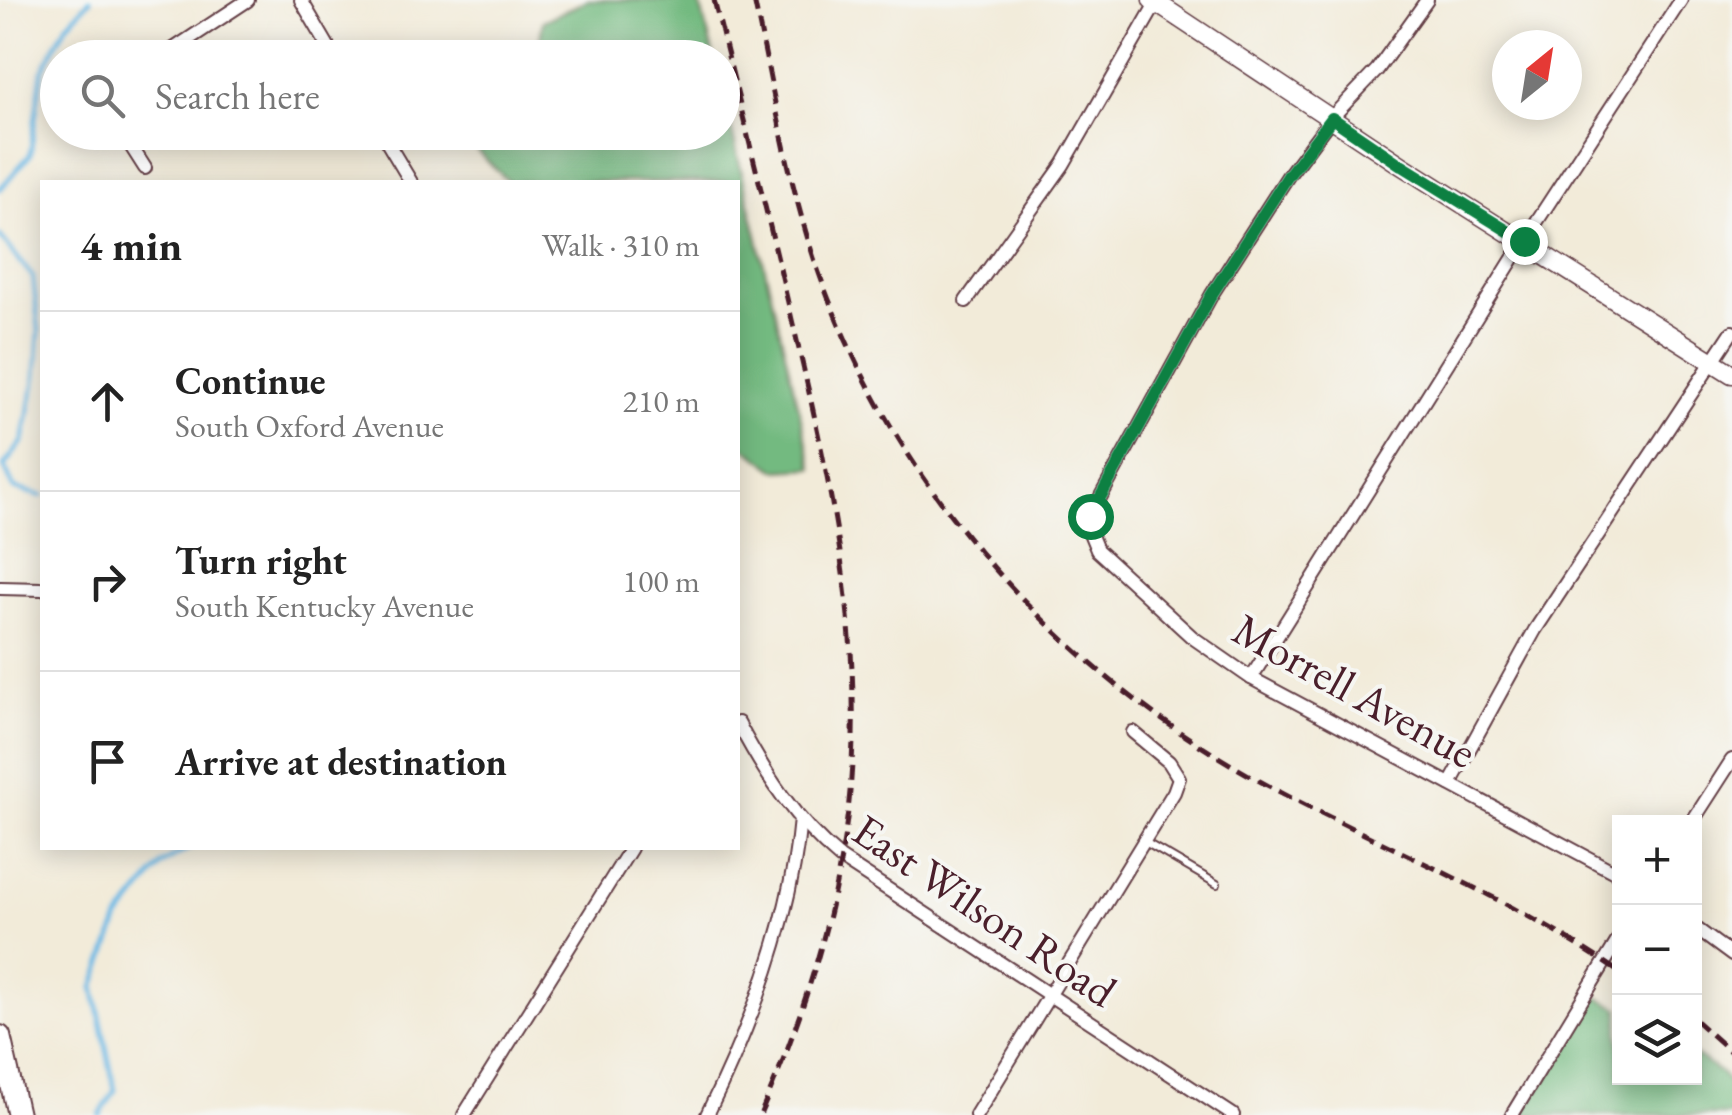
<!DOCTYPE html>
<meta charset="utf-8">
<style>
body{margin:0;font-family:"EB Garamond",serif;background:#f2f2f2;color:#222}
.controls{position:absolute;right:30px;bottom:30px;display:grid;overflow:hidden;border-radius:0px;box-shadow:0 5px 25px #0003}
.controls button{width:90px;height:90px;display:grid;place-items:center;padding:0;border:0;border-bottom:2px solid #e0e0e0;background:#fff;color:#222;font:50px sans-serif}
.compass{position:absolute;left:1492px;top:30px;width:90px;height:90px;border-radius:50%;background:#fff;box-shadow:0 5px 25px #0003;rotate:30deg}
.stop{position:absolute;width:30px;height:30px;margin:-22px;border:8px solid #0b8043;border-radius:50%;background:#fff}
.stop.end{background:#0b8043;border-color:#fff;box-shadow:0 2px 10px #0008}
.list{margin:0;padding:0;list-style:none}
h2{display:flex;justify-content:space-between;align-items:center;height:130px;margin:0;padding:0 40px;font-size:42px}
h2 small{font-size:32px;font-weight:400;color:#767676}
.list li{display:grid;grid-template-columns:65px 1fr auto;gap:30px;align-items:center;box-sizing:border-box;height:180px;padding:0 40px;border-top:2px solid #e0e0e0}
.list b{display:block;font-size:38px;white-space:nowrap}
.list p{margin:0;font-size:32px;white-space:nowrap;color:#767676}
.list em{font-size:32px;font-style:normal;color:#767676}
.icon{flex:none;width:55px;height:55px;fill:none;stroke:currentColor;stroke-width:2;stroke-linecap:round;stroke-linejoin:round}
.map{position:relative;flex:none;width:1732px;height:1115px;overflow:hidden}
.search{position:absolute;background:#fff;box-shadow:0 5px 25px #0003;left:40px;top:40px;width:700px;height:110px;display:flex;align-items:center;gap:25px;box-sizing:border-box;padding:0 35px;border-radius:55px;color:#767676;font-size:38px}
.panel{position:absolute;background:#fff;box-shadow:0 5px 25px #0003;left:40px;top:180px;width:700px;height:670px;border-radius:0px}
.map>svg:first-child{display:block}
.forest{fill:#73ba80;stroke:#5e6c56;stroke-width:2.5}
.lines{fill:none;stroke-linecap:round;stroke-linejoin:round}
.stream{stroke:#6bb9e5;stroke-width:5}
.lane-casing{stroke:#633e45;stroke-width:10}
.street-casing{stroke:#633e45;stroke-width:16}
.secondary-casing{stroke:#633e45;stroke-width:21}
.primary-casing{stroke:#633e45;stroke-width:24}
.path{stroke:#633e45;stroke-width:2.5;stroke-dasharray:8 8;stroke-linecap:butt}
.lane{stroke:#fff;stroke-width:6}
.street{stroke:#fff;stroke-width:12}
.secondary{stroke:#fff;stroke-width:18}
.primary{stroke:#fff;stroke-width:20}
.rail{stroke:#4a1f2b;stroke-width:5;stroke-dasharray:15 8;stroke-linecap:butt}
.route{stroke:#0b8043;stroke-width:12}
.labels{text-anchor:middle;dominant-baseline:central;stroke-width:8;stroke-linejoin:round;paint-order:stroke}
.street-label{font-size:45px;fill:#4a1f2b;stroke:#f6f6f2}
</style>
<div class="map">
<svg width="1732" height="1115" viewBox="0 0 1732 1115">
<rect width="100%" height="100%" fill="#f6f6f2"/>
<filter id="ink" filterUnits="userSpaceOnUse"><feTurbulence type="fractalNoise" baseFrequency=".01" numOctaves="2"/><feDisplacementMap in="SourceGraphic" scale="20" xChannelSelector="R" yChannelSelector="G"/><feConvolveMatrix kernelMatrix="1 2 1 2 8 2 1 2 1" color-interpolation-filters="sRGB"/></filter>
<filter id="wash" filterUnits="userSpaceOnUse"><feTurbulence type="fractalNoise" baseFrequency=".0048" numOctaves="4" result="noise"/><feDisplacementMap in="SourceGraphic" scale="40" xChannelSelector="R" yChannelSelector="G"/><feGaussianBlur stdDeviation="2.25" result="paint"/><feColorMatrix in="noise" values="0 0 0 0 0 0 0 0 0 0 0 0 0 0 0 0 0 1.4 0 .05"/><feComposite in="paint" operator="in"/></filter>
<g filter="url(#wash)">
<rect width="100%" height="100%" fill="#f2ebd9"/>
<g class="forest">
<polygon points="588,0 699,0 714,57 537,57 543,21"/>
<polygon points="723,92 730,124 813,468 777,470 738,443 738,182 509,182 478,152 473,133 722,132"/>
<polygon points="1597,997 1619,1008 1620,1078 1694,1078 1695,1055 1721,1073 1732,1086 1732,1115 1521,1115"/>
</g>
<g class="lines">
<g class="stream">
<polyline points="0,189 30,155 42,71 66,26 90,0"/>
<polyline points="0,236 33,277 39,331 36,376 23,441 4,466 14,488 42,496"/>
<polyline points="100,1115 115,1090 94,987 119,919 162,864 189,848"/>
</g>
</g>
</g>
<g filter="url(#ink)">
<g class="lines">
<g class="lane-casing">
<polyline id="lane" points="1145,842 1217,884"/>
</g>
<g class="street-casing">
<g id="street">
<polyline points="301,0 335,58"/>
<polyline points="1427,0 1377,70 1332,117 1288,176 1212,294 1090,516 1088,528 1097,550 1192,637 1251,678 1620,875"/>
<polyline points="160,58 248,0"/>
<polyline points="122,132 145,168"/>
<polyline points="381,132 411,182"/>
<polyline points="966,301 1063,165 1158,0"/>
<polyline points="0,588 42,589"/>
<polyline points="1251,678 1524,241 1681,0"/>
<path d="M 738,723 C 765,774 795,821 840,858 L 1233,1115"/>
<polyline points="1450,784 1535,630 1732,332"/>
<polyline points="1692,822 1732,760"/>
<polyline points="1694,927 1732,955"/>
<polyline points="464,1115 631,848"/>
<path d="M 707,1115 C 752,1023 791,921 800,819"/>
<polyline points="976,1115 1174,792 1179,778 1169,762 1133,732"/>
<polyline points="1512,1115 1620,937"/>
</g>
</g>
<g class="secondary-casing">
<polyline id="secondary" points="1152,0 1401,165 1732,374"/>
</g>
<g class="primary-casing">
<polyline id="primary" points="0,1036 18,1115"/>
</g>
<polyline class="path" points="1694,845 1702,834"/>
<use href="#lane" class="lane"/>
<use href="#street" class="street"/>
<use href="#secondary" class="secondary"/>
<use href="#primary" class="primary"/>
<g class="rail">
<path d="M 714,0 C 741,108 768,216 793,324 C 831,483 867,646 848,811 C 835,917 803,1018 760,1115"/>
<path d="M 754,0 C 771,79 784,159 807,236 C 877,470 1053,670 1267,785 C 1384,848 1510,896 1620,973"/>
<polyline points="1694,1019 1732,1053"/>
</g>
</g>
</g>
<g class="lines" filter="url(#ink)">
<polyline class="route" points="1090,516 1212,294 1288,176 1332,118 1401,165 1524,241"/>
</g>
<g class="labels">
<g class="street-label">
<text transform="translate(1355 690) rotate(29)">Morrell Avenue</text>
<text transform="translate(985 910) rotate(34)">East Wilson Road</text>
</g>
</g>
</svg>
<div class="controls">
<button>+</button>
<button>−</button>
<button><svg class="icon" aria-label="layers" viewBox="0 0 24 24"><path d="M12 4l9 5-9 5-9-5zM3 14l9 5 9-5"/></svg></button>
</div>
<svg class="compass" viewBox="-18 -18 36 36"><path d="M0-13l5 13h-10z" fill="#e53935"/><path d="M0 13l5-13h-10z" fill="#767676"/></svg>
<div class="stop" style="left:1090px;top:516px"></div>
<div class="stop end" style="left:1524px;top:241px"></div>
<div class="search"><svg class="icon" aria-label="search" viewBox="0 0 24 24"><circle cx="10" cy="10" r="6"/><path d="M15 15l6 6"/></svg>Search here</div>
<section class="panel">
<h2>4 min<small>Walk · 310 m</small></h2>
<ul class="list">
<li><svg class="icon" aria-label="ahead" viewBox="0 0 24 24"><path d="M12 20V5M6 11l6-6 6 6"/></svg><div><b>Continue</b><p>South Oxford Avenue</p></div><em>210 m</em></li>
<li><svg class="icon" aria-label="right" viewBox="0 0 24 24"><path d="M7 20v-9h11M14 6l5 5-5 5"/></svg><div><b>Turn right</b><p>South Kentucky Avenue</p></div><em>100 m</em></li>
<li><svg class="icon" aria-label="arrive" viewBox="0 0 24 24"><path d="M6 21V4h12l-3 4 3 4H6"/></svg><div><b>Arrive at destination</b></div></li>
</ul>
</section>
</div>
